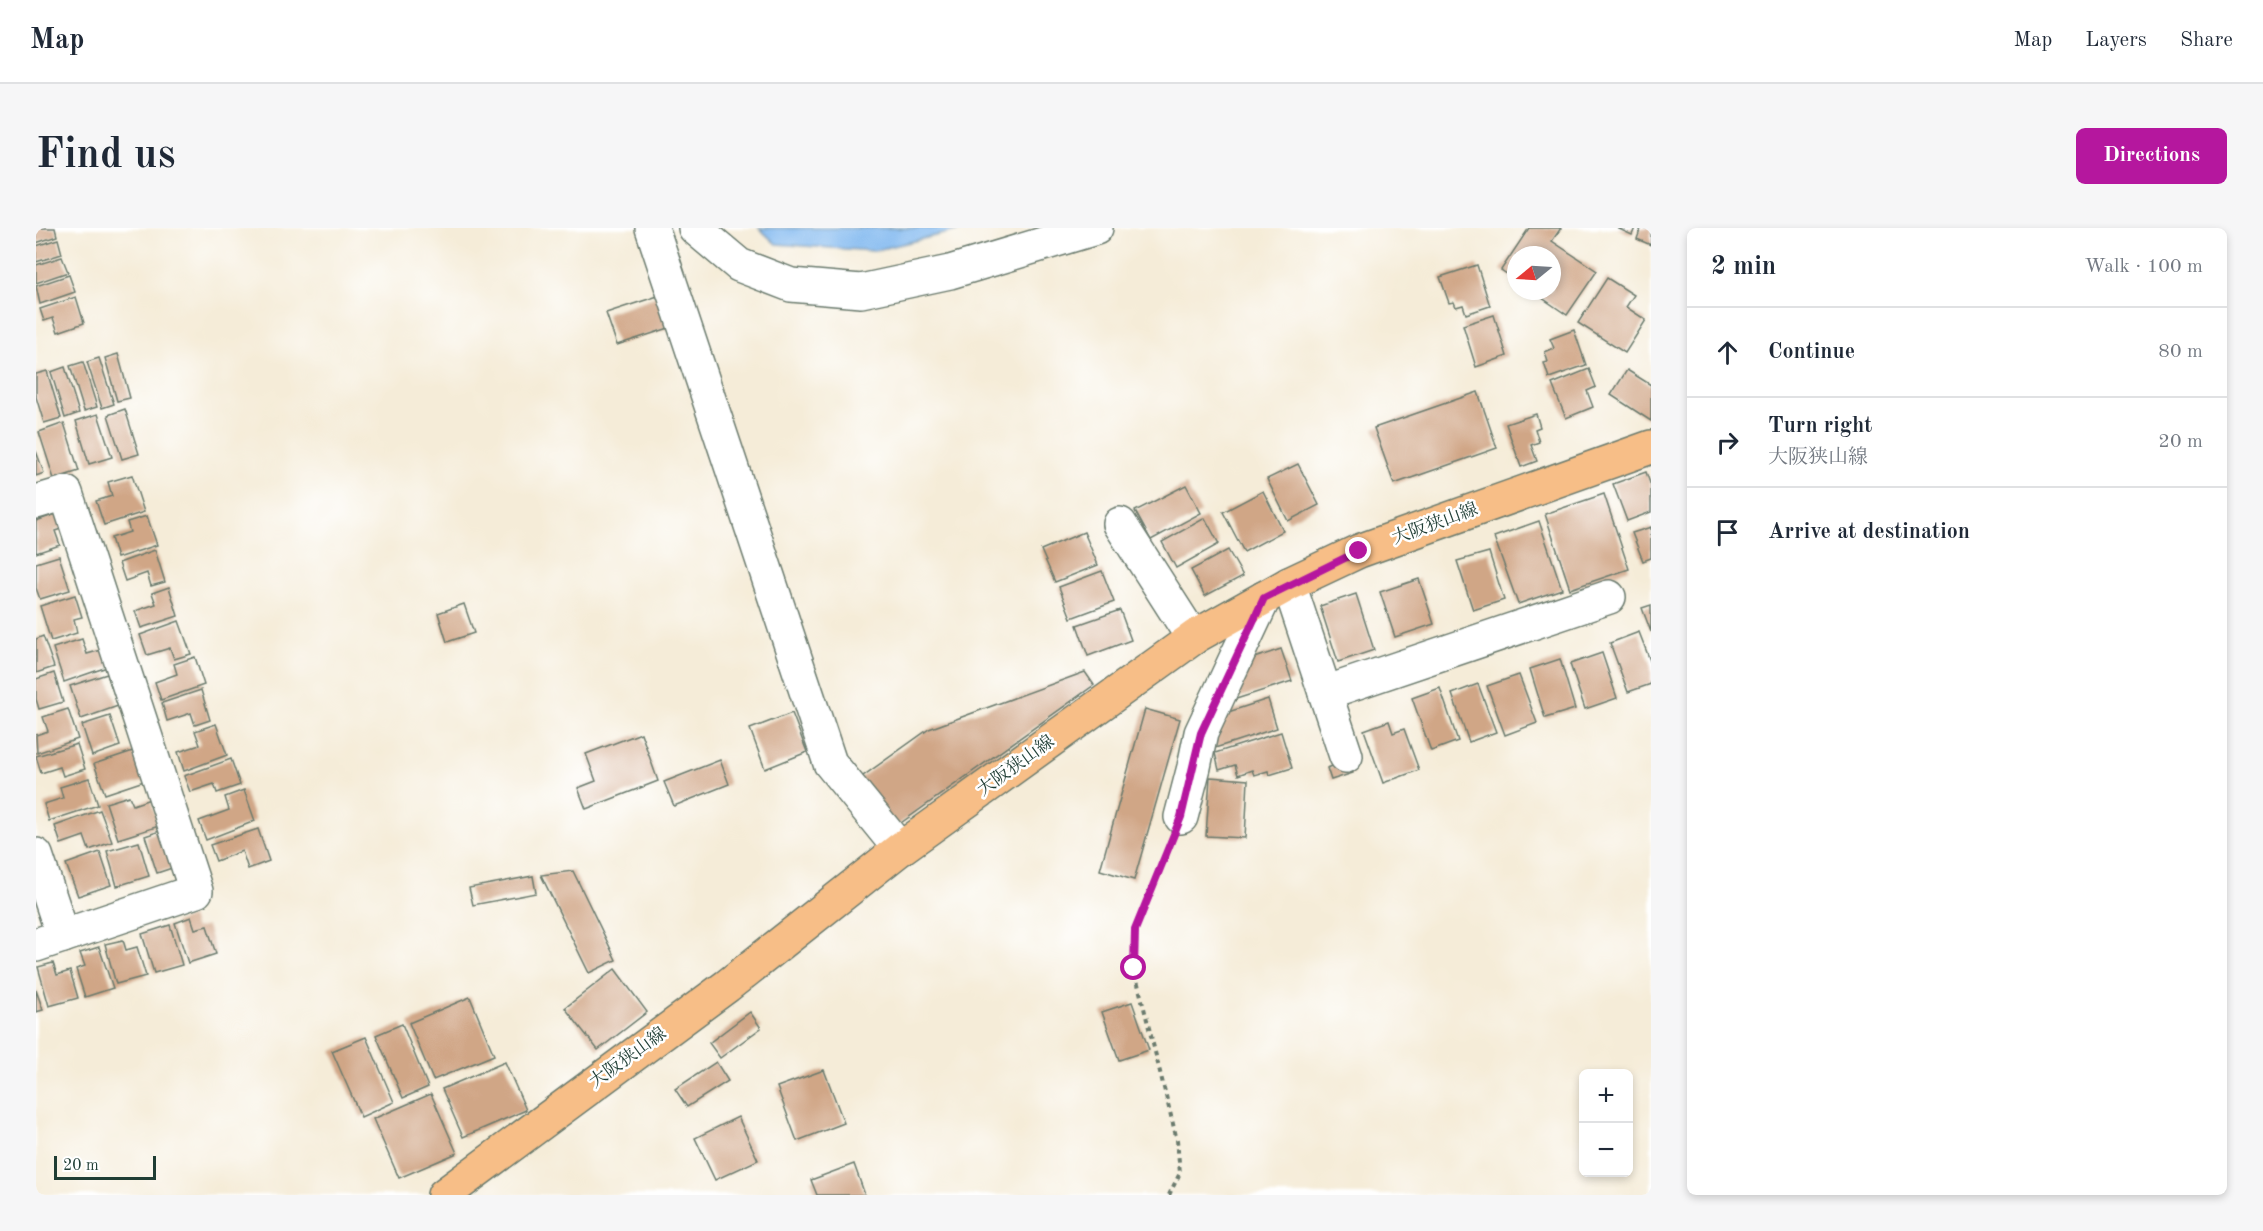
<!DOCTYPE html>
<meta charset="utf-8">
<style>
body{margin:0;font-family:"Old Standard TT","Noto Serif JP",serif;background:#f6f6f7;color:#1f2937}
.controls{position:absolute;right:18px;bottom:18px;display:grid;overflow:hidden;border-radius:9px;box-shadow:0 3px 9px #0003}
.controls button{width:54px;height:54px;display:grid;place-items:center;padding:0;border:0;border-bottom:2px solid #e0e1e3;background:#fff;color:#1f2937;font:30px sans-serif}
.compass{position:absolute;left:1471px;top:18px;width:54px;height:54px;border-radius:50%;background:#fff;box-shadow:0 3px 9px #0003;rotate:252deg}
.scale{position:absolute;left:18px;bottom:15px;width:102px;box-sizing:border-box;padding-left:6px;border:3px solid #1f3d34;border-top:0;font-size:16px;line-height:21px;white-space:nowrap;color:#1f3d34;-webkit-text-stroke:4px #fff;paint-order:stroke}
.stop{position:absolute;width:18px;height:18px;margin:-14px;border:4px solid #b5179e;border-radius:50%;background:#fff}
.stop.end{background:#b5179e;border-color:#fff;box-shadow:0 2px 6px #0008}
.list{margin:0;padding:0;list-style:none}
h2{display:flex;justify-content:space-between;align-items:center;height:78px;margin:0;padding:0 24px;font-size:26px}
h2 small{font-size:20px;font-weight:400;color:#747a83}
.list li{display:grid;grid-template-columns:39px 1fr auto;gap:18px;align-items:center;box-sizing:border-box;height:90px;padding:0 24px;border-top:2px solid #e0e1e3}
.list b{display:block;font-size:22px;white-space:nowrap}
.list p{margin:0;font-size:20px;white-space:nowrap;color:#747a83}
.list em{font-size:20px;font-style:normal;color:#747a83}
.icon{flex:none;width:33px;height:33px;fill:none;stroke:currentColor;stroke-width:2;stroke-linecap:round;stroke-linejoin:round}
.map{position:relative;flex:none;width:1615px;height:967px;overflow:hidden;border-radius:9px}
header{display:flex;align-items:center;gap:36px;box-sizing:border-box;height:84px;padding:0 30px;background:#fff;border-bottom:2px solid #e0e1e3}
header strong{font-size:28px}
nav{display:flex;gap:33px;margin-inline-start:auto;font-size:21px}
.intro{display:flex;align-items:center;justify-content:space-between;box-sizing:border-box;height:144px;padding:0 36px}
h1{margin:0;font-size:42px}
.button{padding:15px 27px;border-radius:9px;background:#b5179e;color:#fff;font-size:21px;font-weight:700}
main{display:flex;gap:36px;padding:0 36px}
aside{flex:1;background:#fff;border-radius:9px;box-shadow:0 3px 9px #0003}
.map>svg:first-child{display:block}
.water{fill:#7fb7ef;stroke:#4f7a92;stroke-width:1.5}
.building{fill:#d0a686}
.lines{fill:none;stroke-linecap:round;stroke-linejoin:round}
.minor-casing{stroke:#6a7a6d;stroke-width:36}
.major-casing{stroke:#6a7a6d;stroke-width:36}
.path{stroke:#6a7a6d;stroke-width:4;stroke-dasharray:4.5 4.5;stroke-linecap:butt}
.minor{stroke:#fff;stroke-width:33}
.major{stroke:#f7be87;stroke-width:33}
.route{stroke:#b5179e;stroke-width:8}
.labels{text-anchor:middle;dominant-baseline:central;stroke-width:5;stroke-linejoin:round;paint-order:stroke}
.street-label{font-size:18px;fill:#1f3d34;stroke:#fff}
</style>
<header>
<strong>Map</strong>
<nav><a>Map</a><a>Layers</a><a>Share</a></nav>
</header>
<div class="intro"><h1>Find us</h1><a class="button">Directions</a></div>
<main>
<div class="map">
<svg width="1615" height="967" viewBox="0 0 1615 967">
<rect width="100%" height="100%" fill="#fff"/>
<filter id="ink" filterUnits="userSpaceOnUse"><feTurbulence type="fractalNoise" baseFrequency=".0167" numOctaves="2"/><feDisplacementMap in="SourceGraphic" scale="12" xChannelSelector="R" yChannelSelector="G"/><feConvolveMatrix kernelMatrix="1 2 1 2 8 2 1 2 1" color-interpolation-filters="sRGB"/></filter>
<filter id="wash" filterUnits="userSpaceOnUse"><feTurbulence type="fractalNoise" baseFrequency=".008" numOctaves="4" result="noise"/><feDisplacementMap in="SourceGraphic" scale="24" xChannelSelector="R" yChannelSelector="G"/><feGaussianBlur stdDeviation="1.35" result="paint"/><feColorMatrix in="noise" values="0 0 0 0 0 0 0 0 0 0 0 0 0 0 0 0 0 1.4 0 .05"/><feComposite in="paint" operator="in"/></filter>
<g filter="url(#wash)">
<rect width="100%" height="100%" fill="#f5ecd8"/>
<polygon class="water" points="723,0 932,0 837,23 740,16"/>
<g id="blocks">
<g class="building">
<polygon points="0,0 19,0 21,8 0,15"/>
<polygon points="1493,0 1525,0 1516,13 1561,43 1531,87 1496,63 1516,63 1516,27 1480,27 1480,52 1465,42"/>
<polygon points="1581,0 1599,0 1596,7"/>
<polygon points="1605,0 1615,0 1615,17 1601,11"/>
<polygon points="22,11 26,26 0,34 0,18"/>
<polygon points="26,29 32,44 0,55 0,37"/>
<polygon points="1441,37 1454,78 1430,86 1427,77 1420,79 1418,74 1413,75 1404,49"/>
<polygon points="33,47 39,64 4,76 0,58"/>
<polygon points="1571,50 1598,67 1590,79 1610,92 1589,125 1542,95"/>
<polygon points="625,67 636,99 581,117 570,85"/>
<polygon points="40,69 48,95 22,104 17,90 8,93 4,81"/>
<polygon points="1458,87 1471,128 1440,139 1427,97"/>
<polygon points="1538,102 1550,137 1513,150 1508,135 1512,134 1509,124 1518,120 1514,111"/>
<polygon points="82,126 94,170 81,173 69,130"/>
<polygon points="63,130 78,176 66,180 51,134"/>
<polygon points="47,134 61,179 48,183 34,138"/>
<polygon points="29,139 43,185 29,190 15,144"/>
<polygon points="1553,141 1560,159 1551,163 1557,179 1530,190 1516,156"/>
<polygon points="1591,142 1615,157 1615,193 1575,167"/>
<polygon points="11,143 25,190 8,195 0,169 0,146"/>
<polygon points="1442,164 1461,220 1358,256 1338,200"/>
<polygon points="89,181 103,226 86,231 72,187"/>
<polygon points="62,186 76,229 53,236 40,193"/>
<polygon points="1500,186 1504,199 1499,201 1503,214 1495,217 1501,233 1485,239 1470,196"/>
<polygon points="28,195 43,243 18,251 3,204"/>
<polygon points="0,223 8,245 0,248"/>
<polygon points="1262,236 1283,277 1252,293 1231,251"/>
<polygon points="1610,244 1615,258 1615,284 1591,293 1577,256"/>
<polygon points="96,247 108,284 68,297 60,273 76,268 72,254"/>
<polygon points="1150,257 1165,285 1115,312 1099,283"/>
<polygon points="1227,263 1247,303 1208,324 1187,284"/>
<polygon points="1568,266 1593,341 1534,361 1509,286"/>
<polygon points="23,285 28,300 19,303 24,317 0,325 0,293"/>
<polygon points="111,288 121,317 81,330 75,310 94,304 91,294"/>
<polygon points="1169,290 1183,316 1140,340 1126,314"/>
<polygon points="1503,293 1526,361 1482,376 1458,309"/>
<polygon points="1615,299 1615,330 1607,333 1596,305"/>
<polygon points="1048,304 1062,337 1019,354 1005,322"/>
<polygon points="119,322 129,354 115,358 111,345 89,353 83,335"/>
<polygon points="1192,322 1207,348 1169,368 1155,342"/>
<polygon points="1453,324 1468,372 1437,382 1421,333"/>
<polygon points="23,328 34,362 4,371 0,360 0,335"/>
<polygon points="1066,343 1078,374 1035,390 1023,359"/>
<polygon points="1383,351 1398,396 1359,409 1344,364"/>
<polygon points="133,359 142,388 105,400 99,383 120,376 116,365"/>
<polygon points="1320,366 1338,422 1302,434 1284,378"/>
<polygon points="39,367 46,389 38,391 41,405 15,413 4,378"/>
<polygon points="428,376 438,405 411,414 402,385"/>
<polygon points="1615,377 1615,404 1606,380"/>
<polygon points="1084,382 1095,412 1052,428 1041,397"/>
<polygon points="143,393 155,426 138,431 134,420 111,427 104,407"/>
<polygon points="1603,404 1615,435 1615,456 1592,464 1574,415"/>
<polygon points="7,408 18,439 0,445 0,411"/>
<polygon points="46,411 51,426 69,421 74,438 28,454 17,420"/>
<polygon points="1245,421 1256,453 1194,473 1206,434"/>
<polygon points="1566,425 1581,470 1549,481 1534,436"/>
<polygon points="159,429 168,457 125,472 119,454 141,446 138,436"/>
<polygon points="1524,431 1539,481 1509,490 1494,441"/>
<polygon points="1049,444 1058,457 855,602 820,553 893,501"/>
<polygon points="18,445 27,474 3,481 0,471 0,451"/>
<polygon points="71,446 82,478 45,491 34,458"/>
<polygon points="1483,447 1501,495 1469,507 1451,458"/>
<polygon points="1442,456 1460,504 1433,514 1416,466"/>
<polygon points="1404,460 1422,513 1395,523 1376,470"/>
<polygon points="165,462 174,492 159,497 155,485 131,493 126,475"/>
<polygon points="1232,471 1241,500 1179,520 1177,489"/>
<polygon points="32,481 42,511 1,525 0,507 12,503 7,489"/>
<polygon points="1109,481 1144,491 1098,652 1064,642"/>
<polygon points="756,485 771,524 729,541 714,501"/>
<polygon points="74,488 84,518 56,528 46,497"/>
<polygon points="1353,493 1357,505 1368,501 1383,542 1347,555 1328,502"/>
<polygon points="180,496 191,527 148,543 142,524 164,517 159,503"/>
<polygon points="1245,504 1256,540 1233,547 1232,543 1218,547 1216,542 1202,547 1199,537 1183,542 1179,525"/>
<polygon points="605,505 622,553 550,581 542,560 560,553 550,526"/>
<polygon points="41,516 49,541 27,548 24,539 5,545 0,528"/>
<polygon points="97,523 108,553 69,566 58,536"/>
<polygon points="195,531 204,557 181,565 178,556 154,564 148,548"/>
<polygon points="684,532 693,556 638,578 628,554"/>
<polygon points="1314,532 1317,545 1295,552 1291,540"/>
<polygon points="1174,549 1212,552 1209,610 1170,608"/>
<polygon points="53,550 62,577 13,593 8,576 27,570 24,559"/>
<polygon points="208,562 219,593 170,612 163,593 193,582 189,569"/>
<polygon points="93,568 97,577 114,571 123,598 82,611 70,575"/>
<polygon points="64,582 76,614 53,622 48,608 25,616 19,598"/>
<polygon points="130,601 142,638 121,645 109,608"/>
<polygon points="222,601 233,633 212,641 206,623 180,633 174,617"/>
<polygon points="103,614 113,648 81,658 71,623"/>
<polygon points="64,624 75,657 42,668 30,636"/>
<polygon points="537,643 580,732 553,745 505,647"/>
<polygon points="497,648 500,665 437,677 433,660"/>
<polygon points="155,689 159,701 171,698 180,726 152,735 139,695"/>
<polygon points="134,697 146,737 118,745 106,706"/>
<polygon points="87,712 90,722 101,719 110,748 80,756 69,716"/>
<polygon points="63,719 77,760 49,769 40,741 49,738 44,725"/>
<polygon points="17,735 21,747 34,743 42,770 13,778 2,739"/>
<polygon points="579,741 611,784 562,822 529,780"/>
<polygon points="0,762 7,782 0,784"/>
<polygon points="434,769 458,827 397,852 373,795"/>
<polygon points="1096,774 1113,822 1083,832 1066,784"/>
<polygon points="714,784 725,800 684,830 673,815"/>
<polygon points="366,796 392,859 367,870 340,807"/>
<polygon points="330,809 358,874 325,889 296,823"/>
<polygon points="469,834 490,882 427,909 406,861"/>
<polygon points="680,834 692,853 651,879 639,861"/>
<polygon points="788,842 808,895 761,913 741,859"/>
<polygon points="395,866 421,925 363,950 337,891"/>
<polygon points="702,889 722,932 679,952 659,910"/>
<polygon points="818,936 829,967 781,967 775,952"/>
</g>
</g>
</g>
<g filter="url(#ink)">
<use href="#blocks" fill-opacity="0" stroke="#6a7a6d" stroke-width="1.5"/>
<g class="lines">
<g class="minor-casing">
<g id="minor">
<polyline points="616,0 794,535 864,621"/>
<polyline points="659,0 703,37 755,57 825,63 914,44 1060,0"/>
<polyline points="0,274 30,265 160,663 0,717"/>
<polyline points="1084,296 1157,410"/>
<polyline points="1253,356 1310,528"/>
<polyline points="1289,465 1573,369"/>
<polyline points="1145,589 1158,539 1165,505 1228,370"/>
<polyline points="0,627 27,708"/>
</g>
</g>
<g class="major-casing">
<polyline id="major" points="408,967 691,758 864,621 1160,408 1253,356 1323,323 1615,219"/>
</g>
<polyline class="path" points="1133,967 1144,945 1141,912 1098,740 1099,702 1133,619"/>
<use href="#minor" class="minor"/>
<use href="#major" class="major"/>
</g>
</g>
<g class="lines" filter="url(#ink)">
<polyline class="route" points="1098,740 1099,702 1145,589 1165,505 1228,370 1323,323"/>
</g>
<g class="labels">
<g class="street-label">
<text transform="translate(1399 296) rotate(-20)">大阪狭山線</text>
<text transform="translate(980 538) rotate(-36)">大阪狭山線</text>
<text transform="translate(592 830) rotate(-36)">大阪狭山線</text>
</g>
</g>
</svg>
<div class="controls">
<button>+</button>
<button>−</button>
</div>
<svg class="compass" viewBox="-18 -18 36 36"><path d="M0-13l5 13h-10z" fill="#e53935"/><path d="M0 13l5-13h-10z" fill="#747a83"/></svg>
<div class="scale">20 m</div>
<div class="stop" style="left:1098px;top:740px"></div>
<div class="stop end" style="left:1323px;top:323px"></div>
</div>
<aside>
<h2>2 min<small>Walk · 100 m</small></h2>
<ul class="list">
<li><svg class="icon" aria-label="ahead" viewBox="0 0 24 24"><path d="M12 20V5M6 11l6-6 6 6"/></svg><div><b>Continue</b></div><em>80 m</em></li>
<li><svg class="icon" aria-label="right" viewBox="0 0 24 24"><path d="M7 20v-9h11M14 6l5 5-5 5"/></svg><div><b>Turn right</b><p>大阪狭山線</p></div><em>20 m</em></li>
<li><svg class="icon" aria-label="arrive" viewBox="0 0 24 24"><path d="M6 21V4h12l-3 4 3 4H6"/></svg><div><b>Arrive at destination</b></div></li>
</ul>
</aside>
</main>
